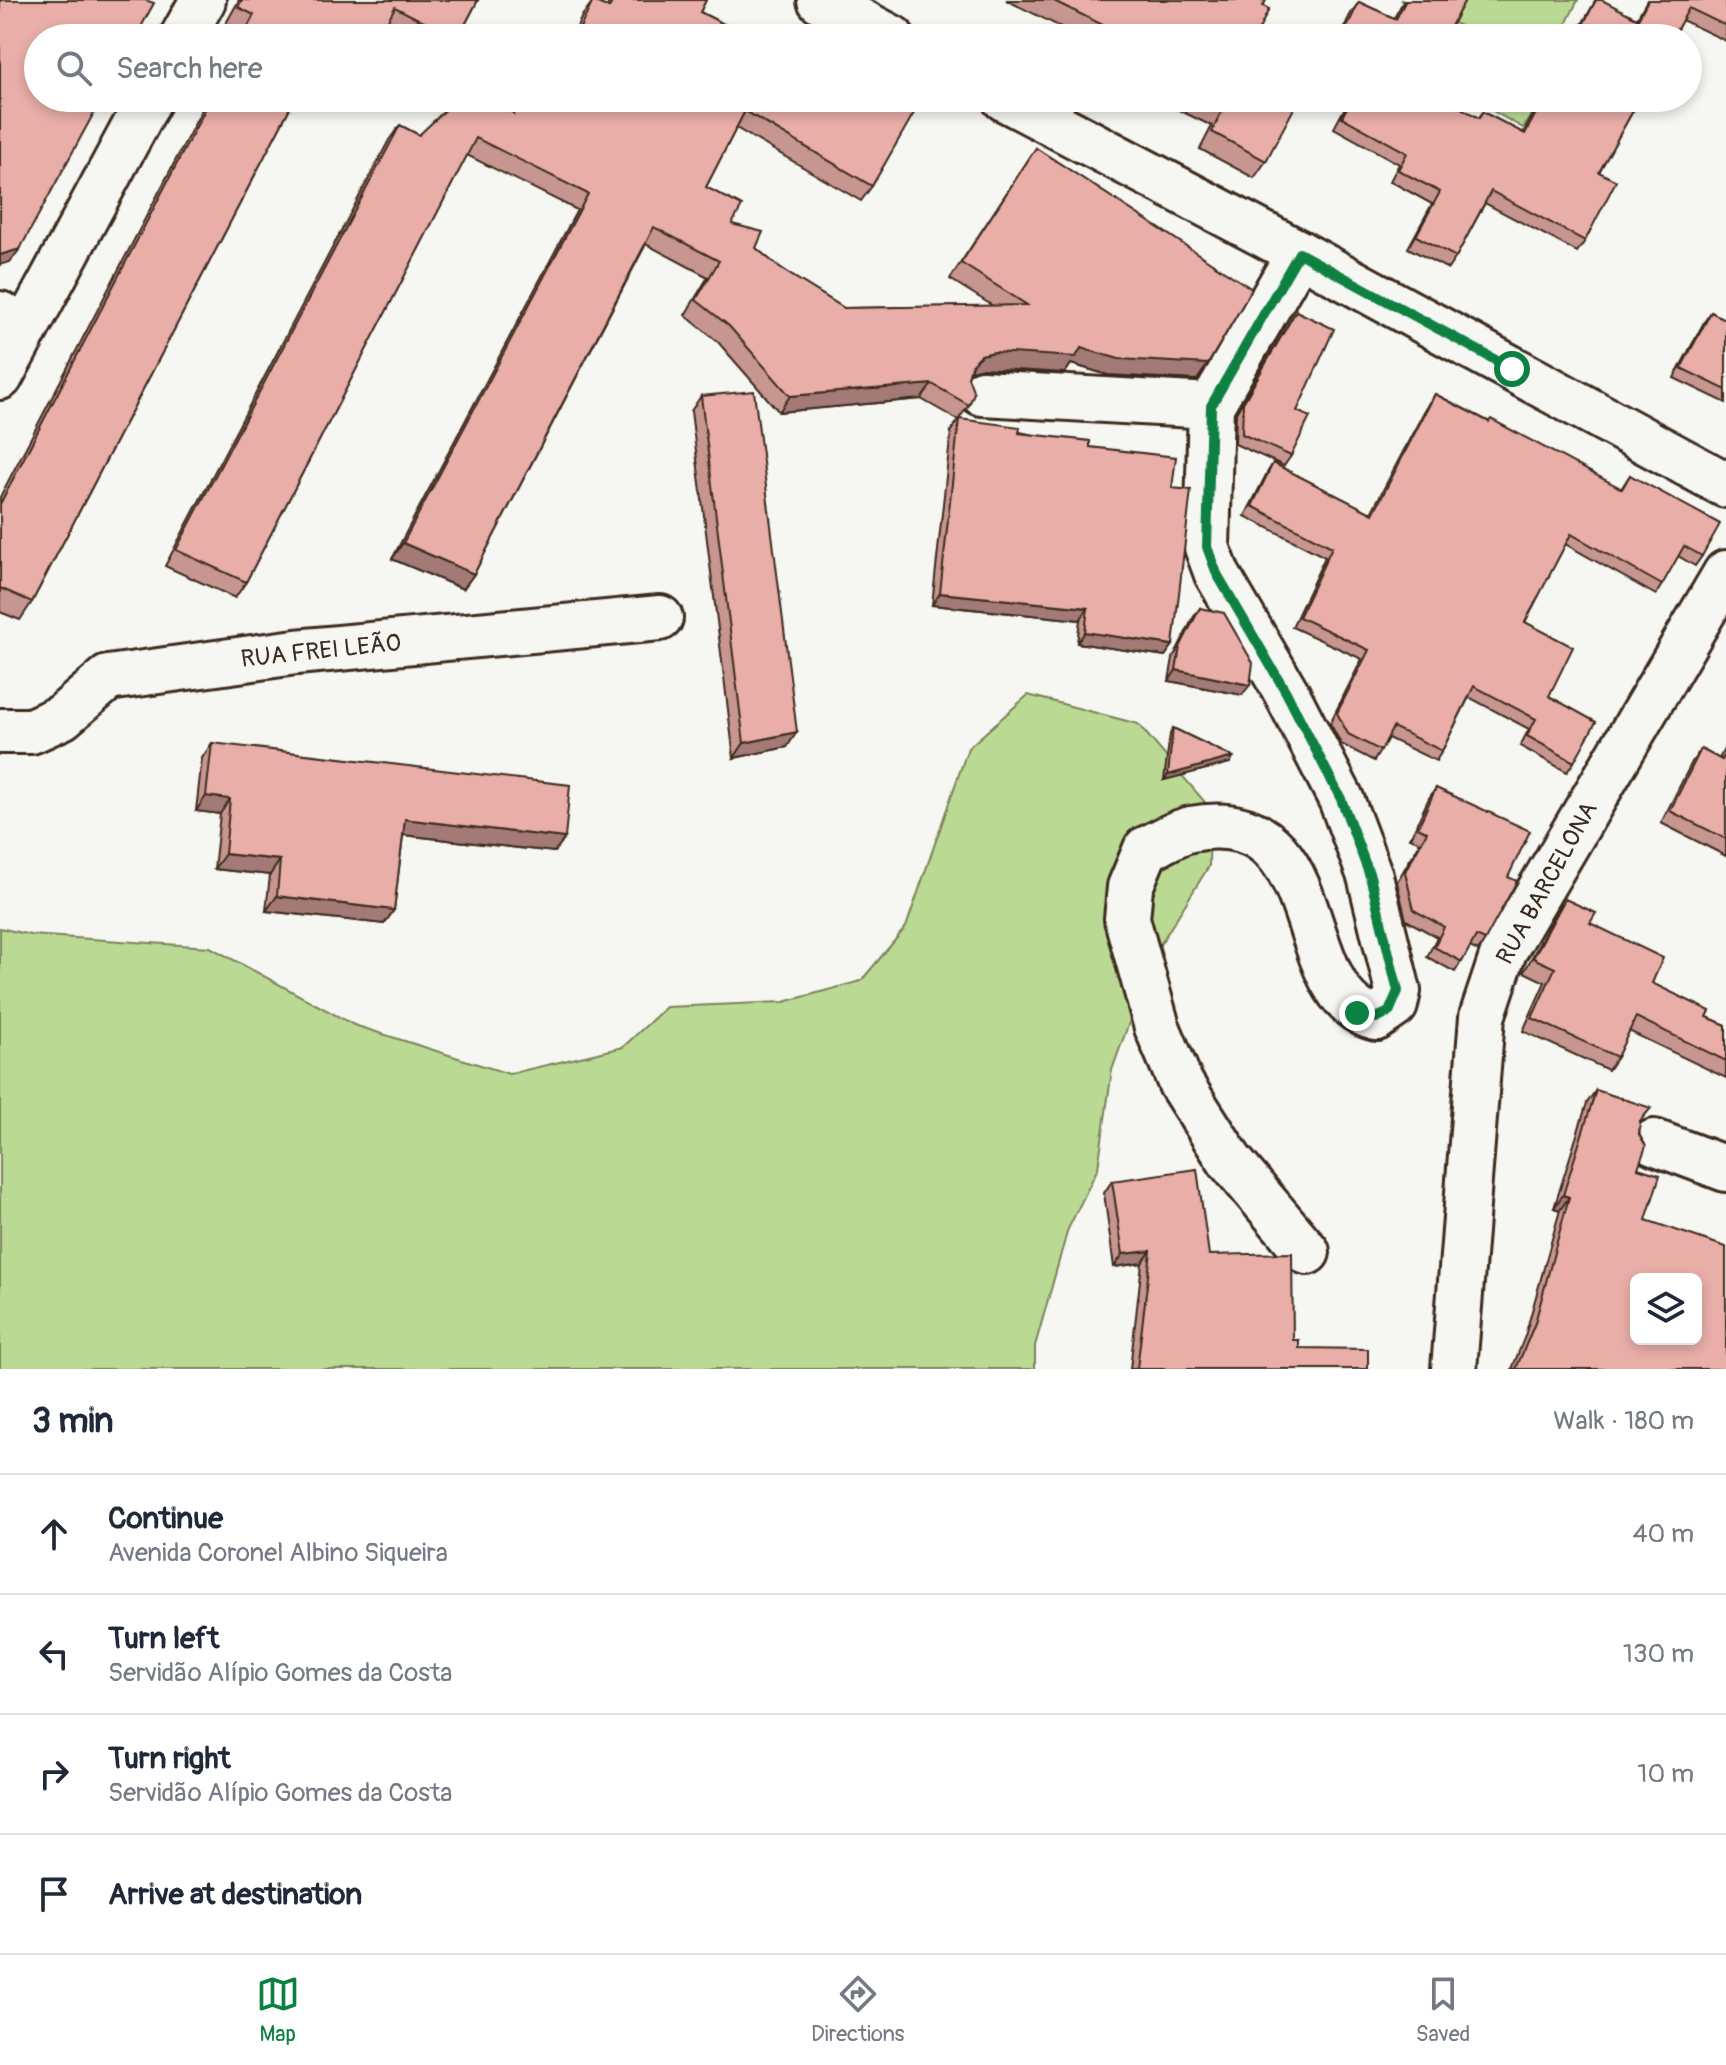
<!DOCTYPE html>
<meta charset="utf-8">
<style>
body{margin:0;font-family:Pangolin,sans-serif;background:#f6f6f7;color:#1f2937}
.controls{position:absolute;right:24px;bottom:24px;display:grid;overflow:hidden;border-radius:12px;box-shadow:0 4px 12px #0003}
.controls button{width:72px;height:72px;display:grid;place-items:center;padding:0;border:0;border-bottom:2px solid #e0e1e3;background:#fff;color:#1f2937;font:40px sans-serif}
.stop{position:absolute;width:24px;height:24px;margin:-18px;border:6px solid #0b8043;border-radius:50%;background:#fff}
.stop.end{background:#0b8043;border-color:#fff;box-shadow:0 2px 8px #0008}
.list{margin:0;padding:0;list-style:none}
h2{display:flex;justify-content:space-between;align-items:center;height:104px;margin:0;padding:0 32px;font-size:34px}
h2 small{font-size:26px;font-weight:400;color:#747a83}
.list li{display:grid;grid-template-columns:52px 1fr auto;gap:24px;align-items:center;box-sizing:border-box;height:120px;padding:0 32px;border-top:2px solid #e0e1e3}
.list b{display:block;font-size:30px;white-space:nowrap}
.list p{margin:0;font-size:26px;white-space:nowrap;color:#747a83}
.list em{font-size:26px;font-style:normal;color:#747a83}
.icon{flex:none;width:44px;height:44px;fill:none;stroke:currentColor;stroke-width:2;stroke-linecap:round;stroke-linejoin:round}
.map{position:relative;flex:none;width:1726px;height:1369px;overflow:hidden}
.search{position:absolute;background:#fff;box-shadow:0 4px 12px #0003;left:24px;right:24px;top:24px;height:88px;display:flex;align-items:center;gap:20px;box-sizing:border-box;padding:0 28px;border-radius:44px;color:#747a83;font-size:30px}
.sheet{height:584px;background:#fff}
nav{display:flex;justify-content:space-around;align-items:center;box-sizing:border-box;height:112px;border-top:2px solid #e0e1e3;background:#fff;font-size:22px;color:#747a83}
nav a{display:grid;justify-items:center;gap:4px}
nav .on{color:#0b8043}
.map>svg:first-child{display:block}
.green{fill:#bada94;stroke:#7a8259;stroke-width:2}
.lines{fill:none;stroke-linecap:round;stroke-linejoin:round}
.minor-casing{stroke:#3b2a1e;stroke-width:50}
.major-casing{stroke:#3b2a1e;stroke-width:50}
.minor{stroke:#f6f6f2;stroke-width:44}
.major{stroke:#f6f6f2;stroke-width:44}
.wall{fill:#c89690;stroke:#3b2a1e;stroke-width:2}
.shaded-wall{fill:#a37a76;stroke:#3b2a1e;stroke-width:2}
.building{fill:#e9aea8;stroke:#3b2a1e;stroke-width:2;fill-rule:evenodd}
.route{stroke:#0b8043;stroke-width:10}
.labels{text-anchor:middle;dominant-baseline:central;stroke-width:6;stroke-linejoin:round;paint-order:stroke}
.street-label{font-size:24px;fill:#3b2a1e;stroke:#f6f6f2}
</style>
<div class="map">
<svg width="1726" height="1369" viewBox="0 0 1726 1369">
<rect width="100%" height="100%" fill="#f6f6f2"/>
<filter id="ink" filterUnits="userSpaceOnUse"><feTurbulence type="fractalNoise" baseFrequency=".0125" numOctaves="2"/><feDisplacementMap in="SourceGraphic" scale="16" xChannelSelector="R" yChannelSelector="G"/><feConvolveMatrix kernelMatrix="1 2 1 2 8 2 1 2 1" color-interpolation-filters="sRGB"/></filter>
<g filter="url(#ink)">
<g class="green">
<polygon points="1400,0 1578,0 1559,38 1458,38 1463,27"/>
<polygon points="1470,98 1542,98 1523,128"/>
<polygon points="1028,695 1138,724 1210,808 1209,866 1153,956 1112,1070 1098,1168 1068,1229 1035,1346 1035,1369 0,1369 0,928 30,935 210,947 354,1025 509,1074 623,1047 666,1007 784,1002 861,981 906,927 968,748"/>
</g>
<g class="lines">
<g class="minor-casing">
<g id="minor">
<path d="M 1299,253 L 1211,406 L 1207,547 L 1217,574 L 1286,692 L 1341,799 L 1370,876 L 1398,991 L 1395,1005 L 1376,1018 C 1287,996 1336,803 1191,829 C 1176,832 1160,843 1146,849 L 1130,887 L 1127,919 L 1157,1027 L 1181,1084 L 1230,1161 L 1307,1252"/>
<polyline points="0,314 25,328"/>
<polyline points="982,393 1211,406"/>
<polyline points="0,731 31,731 62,717 108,678 296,652 660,618"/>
<polyline points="1654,1142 1726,1169"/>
<polyline points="1454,1369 1482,1017 1504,951 1726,573"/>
</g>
</g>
<g class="major-casing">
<g id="major">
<polyline points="820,0 892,38"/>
<polyline points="182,38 203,0"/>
<polyline points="1004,98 1299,253 1726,485"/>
<polyline points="0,377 150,98"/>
</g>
</g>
<use href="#minor" class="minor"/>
<use href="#major" class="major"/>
</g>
<g class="wall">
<polygon points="239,0 478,0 458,38 407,38 385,26 378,38 239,38 241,34 225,25"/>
<polygon points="610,0 706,0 700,12 751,38 572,38 582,16 593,1 607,7"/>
<polygon points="1006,0 1266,0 1263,6 1255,38 1083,38"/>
<polygon points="1404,0 1465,0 1449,30 1448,38 1339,38 1351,13 1359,2 1394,18"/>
<polygon points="1596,0 1637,18 1647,0 1726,0 1726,41 1682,20 1672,38 1574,38"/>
<polygon points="208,98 295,98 32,602 20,620 0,612 0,497"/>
<polygon points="519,98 920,98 872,186 861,201 736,128 706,187 732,224 756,248 781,269 844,308 993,306 950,279 1036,148 1208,364 1197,380 1108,375 1071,364 1065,373 983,368 970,372 968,377 969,405 958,420 921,399 779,412 718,342 685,315 708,277 646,244 474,574 463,589 392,559 577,210 467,155 246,582 235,598 165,566 389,140 400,125 419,135 512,112"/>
<polygon points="1154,98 1297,98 1266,161 1254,178 1200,149 1212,126"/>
<polygon points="1350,98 1443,98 1479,118 1483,112 1523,133 1542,98 1640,98 1599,172 1585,241 1577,252 1485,203 1456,257 1448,269 1408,248 1432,204 1390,181 1399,164 1334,128"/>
<polygon points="1296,311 1297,411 1291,456 1284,466 1235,444 1236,413"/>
<polygon points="1711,312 1726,320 1726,403 1674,378 1704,322"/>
<polygon points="1435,394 1621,489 1630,475 1702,556 1695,566 1678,556 1656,595 1565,544 1525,622 1549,696 1574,762 1567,772 1520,746 1529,729 1469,697 1442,751 1436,761 1388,738 1374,761 1341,744 1330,723 1362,659 1292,627 1325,557 1245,516 1267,473 1273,463 1371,513 1428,404"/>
<polygon points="701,396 787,747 734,758 691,411"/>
<polygon points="959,419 1090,447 1172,488 1173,645 1165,656 1077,643 1080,620 932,605 951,431"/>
<polygon points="1200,608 1242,695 1169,681 1173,658 1193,618"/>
<polygon points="1173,728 1233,757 1230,763 1164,780 1170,734"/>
<polygon points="212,743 565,838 554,852 403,835 394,910 384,924 266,911 270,875 214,869 220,814 196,811 202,758"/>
<polygon points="1726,745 1726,856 1661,823 1692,762 1701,749 1719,759"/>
<polygon points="1436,788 1508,877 1485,940 1478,951 1470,947 1455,972 1427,957 1437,937 1406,920 1397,882 1420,842 1410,838 1429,798"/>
<polygon points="1565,899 1652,983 1707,1017 1726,1025 1726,1078 1629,1031 1617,1057 1608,1070 1523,1031 1545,982 1524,972 1556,912"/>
<polygon points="1596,1090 1640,1123 1638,1168 1646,1220 1726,1369 1512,1369 1525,1336 1560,1210 1554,1208 1587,1103"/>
<polygon points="1112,1181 1209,1255 1293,1340 1299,1348 1368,1369 1130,1369 1142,1263 1114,1267 1104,1193"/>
</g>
<g class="shaded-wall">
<polygon points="1345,31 1361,38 1340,38"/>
<polygon points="20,249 10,262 0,265 0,255"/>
<polygon points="1081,348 1208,364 1197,380 1108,375 1071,364 1065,373 983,368 970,371 972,364 981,355 994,352"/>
<polygon points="932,384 921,399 779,412 790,396"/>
<polygon points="403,543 474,574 463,589 392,559"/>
<polygon points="940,593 1088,608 1080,620 932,605"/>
<polygon points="1085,632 1173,645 1165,656 1077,643"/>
<polygon points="1176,670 1250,685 1242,695 1169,681"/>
<polygon points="797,732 787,747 734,758 744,743"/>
<polygon points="1233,757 1230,763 1164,780 1168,775"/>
<polygon points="206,796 230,799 220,814 196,811"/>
<polygon points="405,819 565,838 554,852 394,834"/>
<polygon points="225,854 280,860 270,875 214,869"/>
<polygon points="277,896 394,910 384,924 266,911"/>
<polygon points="1563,1195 1569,1197 1560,1210 1554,1208"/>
<polygon points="1151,1251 1142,1263 1114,1267 1123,1254"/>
</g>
<g class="building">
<polygon points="0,0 145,0 154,3 135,38 38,38 38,98 102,98 20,249 0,255"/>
<polygon points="242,0 478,0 458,38 455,38 395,7 378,38 242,38 254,15 238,7"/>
<polygon points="613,0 706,0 700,12 751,38 575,38 593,1 609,8"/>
<polygon points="1052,0 1266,0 1263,6 1269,9 1255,38 1129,38"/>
<polygon points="1406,0 1465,0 1449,30 1452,31 1448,38 1361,38 1345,31 1359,2 1396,19"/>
<polygon points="1596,0 1602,0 1638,19 1648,0 1726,0 1726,26 1689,8 1672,38 1576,38"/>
<polygon points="211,98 295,98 32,602 0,588 0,504"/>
<polygon points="458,98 499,98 514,114 522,98 920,98 922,99 872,186 745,111 706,187 742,206 732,224 763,232 756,248 781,269 844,308 1027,305 961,263 1036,148 1252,289 1208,364 1119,359 1081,348 1076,357 994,352 981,355 972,364 968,377 974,393 969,405 932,384 790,396 729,326 696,300 719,261 654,227 474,574 403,543 588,194 476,138 246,582 176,550 400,125 419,135"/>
<polygon points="1201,98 1297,98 1299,99 1266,161 1212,132 1223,109"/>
<polygon points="1352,98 1443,98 1479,118 1483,112 1525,134 1544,98 1640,98 1599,172 1616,181 1585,241 1491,191 1456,257 1416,236 1440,192 1398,170 1407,153 1342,117"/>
<polygon points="1296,311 1334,329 1297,411 1310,417 1291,456 1242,434 1243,403"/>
<polygon points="1711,312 1726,320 1726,390 1681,368"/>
<polygon points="754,391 797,732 744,743 701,396"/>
<polygon points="1435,394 1489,422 1491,419 1622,489 1630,475 1720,524 1702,556 1684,546 1662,585 1571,534 1525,622 1573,647 1549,696 1596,722 1574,762 1527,736 1536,719 1474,686 1442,751 1393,727 1381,751 1348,734 1337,713 1369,650 1299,617 1332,547 1252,506 1273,463 1373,514"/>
<polygon points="959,419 1020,427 1019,433 1090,441 1090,447 1176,457 1172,488 1191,490 1173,645 1085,632 1088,608 940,593"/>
<polygon points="1200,608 1224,613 1253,663 1250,685 1176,670 1180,647"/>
<polygon points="1173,728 1233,757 1168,775"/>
<polygon points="212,743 570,785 565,838 405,819 394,910 277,896 280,860 225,854 230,799 206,796"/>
<polygon points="1701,749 1722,760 1726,751 1726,839 1670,811"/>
<polygon points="1436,788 1530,831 1508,877 1517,881 1485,940 1476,936 1462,962 1434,947 1444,927 1414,910 1405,872 1427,832 1418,827"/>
<polygon points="1565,899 1596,913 1590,923 1663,958 1652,983 1710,1011 1707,1017 1726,1025 1726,1061 1636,1017 1617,1057 1532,1018 1555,968 1533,958"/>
<path d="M 1596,1090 L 1651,1108 L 1640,1121 L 1639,1134 L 1646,1146 L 1638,1168 L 1660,1175 L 1646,1220 L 1726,1247 L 1726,1369 L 1516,1369 L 1535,1323 L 1569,1197 L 1563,1195 ZM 1636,1279 L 1696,1279 L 1696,1339 L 1636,1339 Z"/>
<polygon points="1197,1169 1209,1255 1292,1253 1293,1340 1299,1340 1299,1348 1368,1349 1368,1369 1137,1369 1151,1251 1123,1254 1112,1181"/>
</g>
</g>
<g class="lines" filter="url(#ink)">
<polyline class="route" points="1357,1013 1376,1018 1389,1012 1398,991 1370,876 1341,799 1286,692 1217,574 1207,547 1211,406 1299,253 1512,369"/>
</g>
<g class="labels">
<g class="street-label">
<text transform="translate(321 651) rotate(-6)">RUA FREI LEÃO</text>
<text transform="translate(1547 883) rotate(-61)">RUA BARCELONA</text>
</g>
</g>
</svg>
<div class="controls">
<button><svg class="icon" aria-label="layers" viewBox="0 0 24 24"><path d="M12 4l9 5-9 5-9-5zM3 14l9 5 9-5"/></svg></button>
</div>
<div class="stop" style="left:1512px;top:369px"></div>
<div class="stop end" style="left:1357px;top:1013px"></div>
<div class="search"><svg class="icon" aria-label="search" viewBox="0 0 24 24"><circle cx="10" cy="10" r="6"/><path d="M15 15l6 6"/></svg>Search here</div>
</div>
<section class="sheet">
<h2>3 min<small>Walk · 180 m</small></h2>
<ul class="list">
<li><svg class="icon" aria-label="ahead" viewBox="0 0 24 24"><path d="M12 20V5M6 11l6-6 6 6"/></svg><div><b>Continue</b><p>Avenida Coronel Albino Siqueira</p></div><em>40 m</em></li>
<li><svg class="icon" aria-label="left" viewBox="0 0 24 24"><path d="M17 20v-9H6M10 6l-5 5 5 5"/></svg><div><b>Turn left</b><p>Servidão Alípio Gomes da Costa</p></div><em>130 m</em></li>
<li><svg class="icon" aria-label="right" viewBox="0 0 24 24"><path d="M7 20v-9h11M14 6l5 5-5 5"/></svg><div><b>Turn right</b><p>Servidão Alípio Gomes da Costa</p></div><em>10 m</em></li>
<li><svg class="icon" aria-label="arrive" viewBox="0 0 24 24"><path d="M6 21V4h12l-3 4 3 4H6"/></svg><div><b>Arrive at destination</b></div></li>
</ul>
</section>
<nav>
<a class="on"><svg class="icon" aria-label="map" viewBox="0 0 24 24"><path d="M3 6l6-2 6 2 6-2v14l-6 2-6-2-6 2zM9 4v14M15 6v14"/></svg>Map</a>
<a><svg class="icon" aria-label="directions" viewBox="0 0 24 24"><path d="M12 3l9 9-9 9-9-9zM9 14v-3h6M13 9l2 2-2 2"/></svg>Directions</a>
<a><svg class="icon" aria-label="saved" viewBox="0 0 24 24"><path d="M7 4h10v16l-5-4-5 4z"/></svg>Saved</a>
</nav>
